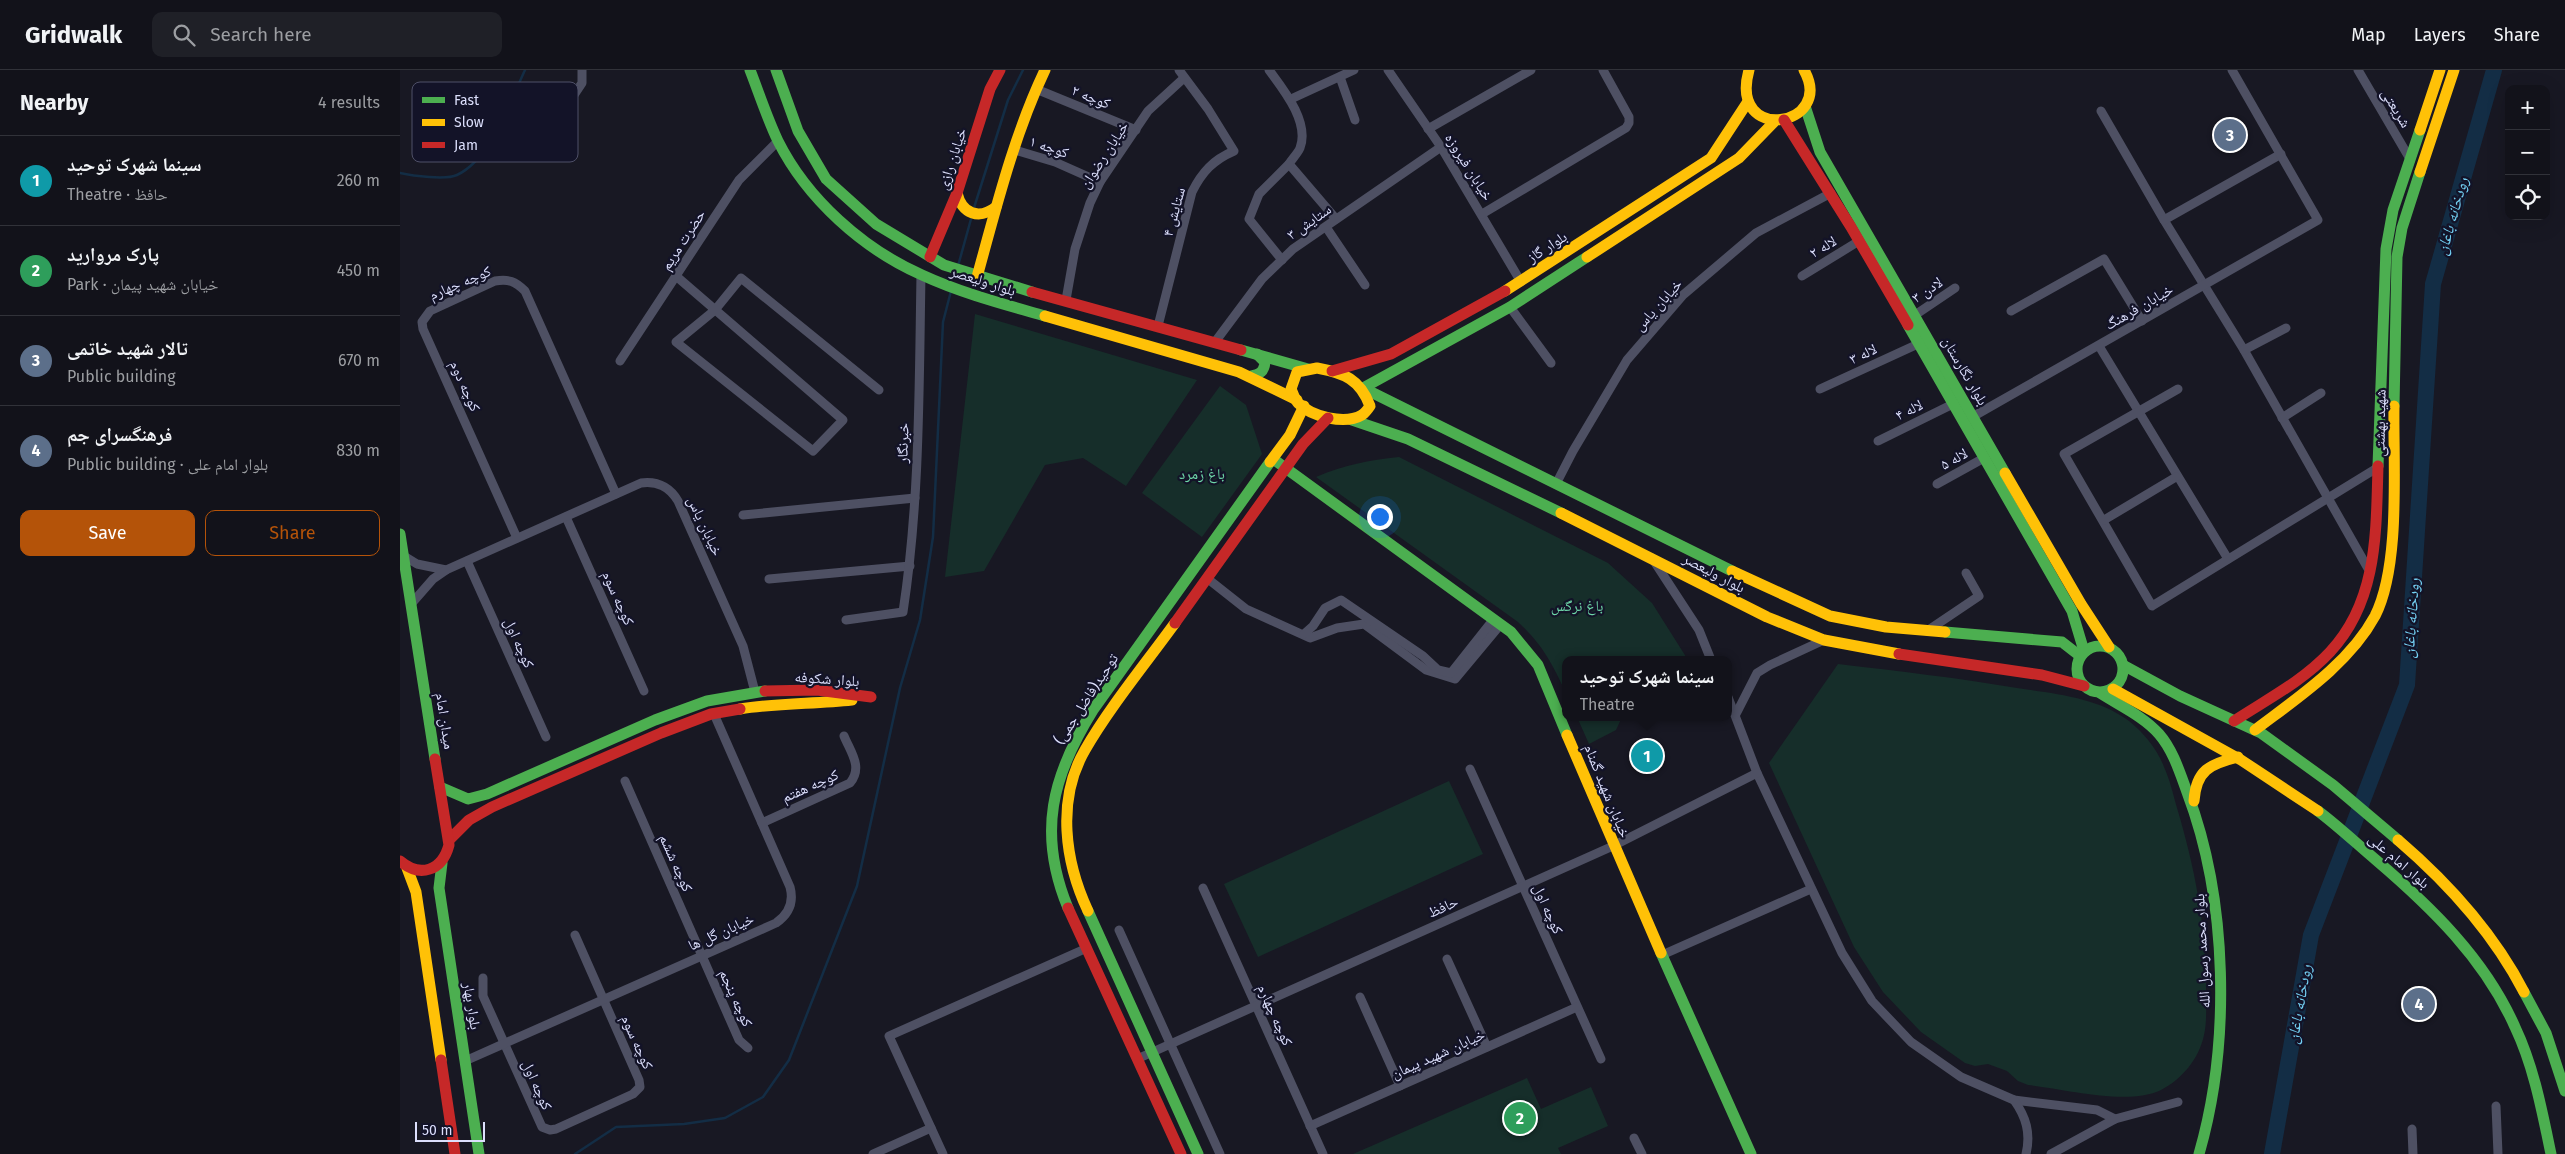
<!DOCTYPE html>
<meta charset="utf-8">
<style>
body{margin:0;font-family:"Fira Sans","Noto Naskh Arabic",sans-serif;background:#1f2027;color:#f1f3f6}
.controls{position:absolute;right:15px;top:15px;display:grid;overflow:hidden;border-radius:10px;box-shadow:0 5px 20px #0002}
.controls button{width:45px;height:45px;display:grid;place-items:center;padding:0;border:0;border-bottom:1px solid #313239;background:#12121a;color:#f1f3f6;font:25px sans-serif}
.scale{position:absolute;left:15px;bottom:12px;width:70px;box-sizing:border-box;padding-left:5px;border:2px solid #dcdffc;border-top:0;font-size:14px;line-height:18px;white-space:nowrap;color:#dcdffc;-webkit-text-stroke:4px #131328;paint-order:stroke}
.you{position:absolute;left:979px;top:446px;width:18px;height:18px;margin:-12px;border:4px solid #fff;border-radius:50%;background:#1a73e8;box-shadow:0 0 0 8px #1a73e833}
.badge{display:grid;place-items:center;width:32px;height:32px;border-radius:50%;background:#b45309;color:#fff;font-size:16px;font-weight:700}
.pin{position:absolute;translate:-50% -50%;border:2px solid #fff;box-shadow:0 1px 5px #0006}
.popup{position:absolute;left:1162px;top:586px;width:170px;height:65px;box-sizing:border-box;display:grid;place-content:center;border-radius:10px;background:#12121a;filter:drop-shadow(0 1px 4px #0005);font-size:16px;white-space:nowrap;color:#9c9ea2}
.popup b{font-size:19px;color:#f1f3f6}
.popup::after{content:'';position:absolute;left:50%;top:100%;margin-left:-10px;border:10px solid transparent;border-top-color:#12121a}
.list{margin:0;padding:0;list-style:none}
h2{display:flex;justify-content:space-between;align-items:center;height:65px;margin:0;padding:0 20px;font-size:21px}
h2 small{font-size:16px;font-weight:400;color:#9c9ea2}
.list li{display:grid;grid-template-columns:32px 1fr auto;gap:15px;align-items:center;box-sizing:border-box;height:90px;padding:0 20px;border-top:1px solid #313239}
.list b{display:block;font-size:19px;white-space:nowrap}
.list p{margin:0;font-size:16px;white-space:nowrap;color:#9c9ea2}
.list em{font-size:16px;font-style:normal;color:#9c9ea2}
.actions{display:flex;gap:10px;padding:15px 20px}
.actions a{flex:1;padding:11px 0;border:1px solid #b45309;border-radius:10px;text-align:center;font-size:18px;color:#b45309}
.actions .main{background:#b45309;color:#fff}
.icon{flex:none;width:28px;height:28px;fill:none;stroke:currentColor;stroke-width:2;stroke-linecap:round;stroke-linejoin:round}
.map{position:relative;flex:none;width:2165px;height:1084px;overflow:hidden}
header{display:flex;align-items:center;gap:30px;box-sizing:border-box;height:70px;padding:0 25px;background:#12121a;border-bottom:1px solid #313239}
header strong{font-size:24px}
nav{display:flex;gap:28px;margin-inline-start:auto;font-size:18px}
.search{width:350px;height:45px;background:#1f2027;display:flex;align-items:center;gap:12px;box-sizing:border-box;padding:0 18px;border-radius:10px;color:#9c9ea2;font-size:19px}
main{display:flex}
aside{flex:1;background:#12121a}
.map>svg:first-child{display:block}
.green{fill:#162e2a}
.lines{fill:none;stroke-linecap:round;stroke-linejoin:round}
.stream{stroke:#132d45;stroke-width:2.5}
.river{stroke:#132d45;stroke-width:16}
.street{stroke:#4e5063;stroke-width:9}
.fast{stroke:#4caf50;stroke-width:11}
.slow{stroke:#ffc107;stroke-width:11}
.jam{stroke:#c62828;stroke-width:11}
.labels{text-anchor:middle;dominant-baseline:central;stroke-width:4.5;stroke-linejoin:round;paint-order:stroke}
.street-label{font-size:15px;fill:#dcdffc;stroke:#131328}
.park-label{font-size:15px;fill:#6ed7a9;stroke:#131328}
.water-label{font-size:16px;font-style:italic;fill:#73d0f3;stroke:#131328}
.key{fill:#131328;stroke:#4f5068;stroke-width:1}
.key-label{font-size:14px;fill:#dcdffc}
</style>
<header>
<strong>Gridwalk</strong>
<div class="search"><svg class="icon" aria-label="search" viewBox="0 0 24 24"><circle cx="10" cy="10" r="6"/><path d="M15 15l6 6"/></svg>Search here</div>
<nav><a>Map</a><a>Layers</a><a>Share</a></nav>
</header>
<main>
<aside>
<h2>Nearby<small>4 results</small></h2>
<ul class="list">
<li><span class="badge" style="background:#0f9aa8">1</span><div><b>سینما شهرک توحید</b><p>Theatre · حافظ</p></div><em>260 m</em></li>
<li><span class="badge" style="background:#2e9e5b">2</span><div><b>پارک مروارید</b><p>Park · خیابان شهید پیمان</p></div><em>450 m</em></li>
<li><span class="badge" style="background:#5c6f8a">3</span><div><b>تالار شهید خاتمی</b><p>Public building</p></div><em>670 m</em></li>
<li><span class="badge" style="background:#5c6f8a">4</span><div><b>فرهنگسرای جم</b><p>Public building · بلوار امام علی</p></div><em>830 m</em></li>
</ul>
<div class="actions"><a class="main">Save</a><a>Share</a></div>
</aside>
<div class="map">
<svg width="2165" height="1084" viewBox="0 0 2165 1084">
<rect width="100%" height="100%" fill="#181823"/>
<g class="green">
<polygon points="575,244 797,310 726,416 683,388 645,395 584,501 545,507"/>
<polygon points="820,316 846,335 862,384 802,467 742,423"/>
<path d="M 999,387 L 1208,493 L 1252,533 L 1288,590 L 1166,590 L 1166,623 C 1152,593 1142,574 1118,552 L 916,407 C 944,395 969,390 999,387 Z"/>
<path d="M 1438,594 C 1498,601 1558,608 1617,618 C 1655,624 1697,627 1729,651 C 1743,662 1758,680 1764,697 C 1770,710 1773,724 1777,738 C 1795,798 1807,860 1806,923 C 1806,937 1807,952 1804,965 C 1799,989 1782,1009 1761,1020 C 1728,1036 1665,1019 1628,1015 L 1618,1011 L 1607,1001 L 1588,994 L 1575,996 L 1565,993 L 1521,962 L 1483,922 L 1454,877 L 1369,693 Z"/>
<polygon points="1177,647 1222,647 1216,660 1189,674"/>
<polygon points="1049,711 1083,784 858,887 824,814"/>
<polygon points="1127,1008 1141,1039 1191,1017 1208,1056 1158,1078 1161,1084 953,1084"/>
</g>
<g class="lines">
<g class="stream">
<path d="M 0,103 C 13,106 46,110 57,105 C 91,89 110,32 125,0"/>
<polyline points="573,141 608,30 623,0"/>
<polyline points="558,196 571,149"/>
<polyline points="175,1084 216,1057 284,1054 325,1048 363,1027 389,990 457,816 500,618 520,550 533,467 543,252 551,221"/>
</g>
<polyline class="river" points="1872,1084 1911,865 2007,615 2033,214 2094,0"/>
<g class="street">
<path d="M 869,0 C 883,19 910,52 900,78 C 898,83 892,89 889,94 L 936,149"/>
<polyline points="988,0 1041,77 1121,212"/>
<polyline points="1958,0 2010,89"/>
<polyline points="940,7 955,50"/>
<polyline points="636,19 736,60"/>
<polyline points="891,29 954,0"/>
<polyline points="1701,41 1764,150 1844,280 1970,502"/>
<polyline points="154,55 182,13 182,0"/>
<polyline points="1028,59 1131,0"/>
<polyline points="615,80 655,92 700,112"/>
<polyline points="1082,144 1226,58 1229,53 1229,47 1203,0"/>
<polyline points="1764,150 1881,84"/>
<polyline points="926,157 965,215"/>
<polyline points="882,190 849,149 859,124 889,94"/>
<polyline points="276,206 443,350 413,381 276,272 315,240 341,208 479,320"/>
<polyline points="1402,206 1459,171"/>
<polyline points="666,230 675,179 690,133 700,112 748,41 784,8"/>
<polyline points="1110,237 1151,293"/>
<polyline points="1611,241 1704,189 1742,251"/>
<polyline points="1515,245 1555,218"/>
<path d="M 758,256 L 792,122 C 802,102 813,90 834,81 L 808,39 L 779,0"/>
<polyline points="815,272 862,209 893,179 1041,77"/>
<polyline points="1699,276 1828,489"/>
<polyline points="1844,280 1886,258"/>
<polyline points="220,291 339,110 378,71"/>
<polyline points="1420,319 1518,274"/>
<polyline points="1778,319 1664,384 1752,536 1977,398"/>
<polyline points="1574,346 1918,150 1832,0"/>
<polyline points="1882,348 1921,323"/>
<polyline points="1478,371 1553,334"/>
<polyline points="1156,414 1173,381 1227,290 1283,225 1356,163 1431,123"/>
<polyline points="1537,414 1584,388"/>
<polyline points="343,445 515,428"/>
<polyline points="166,447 244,621"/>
<polyline points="1704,450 1776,407"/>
<path d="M 117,468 L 23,259 L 22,252 L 30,241 L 95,211 C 109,209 115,211 125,221 L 216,424"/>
<polyline points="4,486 17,494 46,500"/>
<polyline points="1252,488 1299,560 1311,590"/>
<polyline points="67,491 146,667"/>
<polyline points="369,509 510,496"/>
<polyline points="808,509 846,539 910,568 937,558 964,554 1026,600 1055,609 1100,555"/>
<path d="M 12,533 L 33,509 L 46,500 L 241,413 C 257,411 269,416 278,431 L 343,576 L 355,622"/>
<path d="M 446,550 L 503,542 C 520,431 519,317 521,205"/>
<polyline points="1527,561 1579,526 1566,503"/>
<polyline points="904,564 913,556 925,538 941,530 1023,586 1038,600 1051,603 1093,550"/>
<polyline points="1328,627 1357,703 1442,883 1472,931 1511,972 1561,1007 1614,1030 1697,1040 1715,1049"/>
<polyline points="1336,644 1357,603 1370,595 1424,570"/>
<polyline points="1070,699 1201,989"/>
<polyline points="225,711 339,970 348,978"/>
<path d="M 362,753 L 450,713 C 463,697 451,683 444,666"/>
<polyline points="803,818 923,1084"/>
<polyline points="719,860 820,1084"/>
<polyline points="1262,885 1411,819"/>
<polyline points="1047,889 1087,977"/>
<polyline points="83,908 83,926 142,1057 150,1060 156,1059 233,1024 240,1017 239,1010 175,865"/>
<polyline points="960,927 1000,1016"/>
<polyline points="737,989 1213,776 1357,703"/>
<path d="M 65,991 L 376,853 C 389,844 394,832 390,817 L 314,644"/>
<path d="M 1614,1030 C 1626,1047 1631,1063 1626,1084"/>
<polyline points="2096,1036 2098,1084"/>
<polyline points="910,1056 1177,937"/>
<polyline points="2012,1059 2013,1084"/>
<polyline points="1234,1068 1242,1084"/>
<polyline points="473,1084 531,1058"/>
<polyline points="543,1084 489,966 687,878"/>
<polyline points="1651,1084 1715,1049 1778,1032"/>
</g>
<g class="fast">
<path d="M 350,0 C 359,23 367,48 378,71 C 407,129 463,179 522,205 C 561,223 603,234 645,246"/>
<polyline points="376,0 398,61 426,109 476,154 544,195 632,222"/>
<polyline points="1405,36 1420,82 1605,403"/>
<polyline points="1508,255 1672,541 1684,581"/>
<polyline points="841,280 908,299"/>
<path d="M 851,306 C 860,304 864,302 865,292 L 857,284"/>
<polyline points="963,318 1332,501"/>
<polyline points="963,318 1110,237 1187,187"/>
<polyline points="1994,336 1997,187 2002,158 2020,102"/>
<polyline points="952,350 1008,369 1161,443"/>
<polyline points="873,389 1111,562 1138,595 1167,665"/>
<polyline points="1978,396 1986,179 1993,140 2020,60"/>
<polyline points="0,464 35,689"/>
<polyline points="1545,562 1662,572 1680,586"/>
<circle cx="1700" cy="599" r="23"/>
<polyline points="1723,595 1780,626 1861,663 1933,715 1998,770"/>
<path d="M 1700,623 C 1720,636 1743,646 1759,664 C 1773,680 1780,703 1787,722 C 1828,830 1831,973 1799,1084"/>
<polyline points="40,717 68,729 87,724 255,650 307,631 365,621"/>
<path d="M 1918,741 C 1938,756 1957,774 1976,790 C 2031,837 2085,889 2115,957 C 2134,997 2142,1041 2151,1084"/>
<polyline points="42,793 39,818 79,1084"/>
<path d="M 668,838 C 637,763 652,706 693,640 L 870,392"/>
<polyline points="688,841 798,1084"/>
<polyline points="1261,883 1351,1084"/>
<polyline points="2124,922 2146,963 2165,1021"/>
</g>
<g class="slow">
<path d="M 1349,0 C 1328,75 1436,57 1404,0"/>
<polyline points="2020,60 2040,0"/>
<polyline points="2020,102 2054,0"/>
<path d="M 557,123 C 562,144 579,150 596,137"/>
<polyline points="1187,187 1339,88 1375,51"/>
<path d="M 577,207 C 596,138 614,65 645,0"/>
<polyline points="1105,221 1311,88 1347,33"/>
<polyline points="645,246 839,302 897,330"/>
<path d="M 917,298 C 944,303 960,309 970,336 C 968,339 965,343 962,345 C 945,355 912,347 898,333 C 895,330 893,323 891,319 L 897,302 Z"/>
<polyline points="870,392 890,365 904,336"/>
<polyline points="1605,403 1681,534 1709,577"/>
<polyline points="1161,443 1367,547 1424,570 1499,584"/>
<polyline points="1332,501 1430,546 1486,557 1545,562"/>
<polyline points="1713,619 1841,690 1918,741"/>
<path d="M 340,639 C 377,633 415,634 452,630"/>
<path d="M 1855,660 C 1897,628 1949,594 1975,546 C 2001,495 1993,394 1994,336"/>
<polyline points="1167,665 1261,883"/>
<path d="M 1794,731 C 1796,700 1810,694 1838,687"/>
<path d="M 1998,770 C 2047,812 2094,864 2124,922"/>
<polyline points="7,798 16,822 41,990"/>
<path d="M 688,841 C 665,792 656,730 685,680 C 709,638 746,593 775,553"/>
</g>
<g class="jam">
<polyline points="1384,50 1451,157 1508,255"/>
<polyline points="530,187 557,123 590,19 600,0"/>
<polyline points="632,222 841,280"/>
<polyline points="932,301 991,284 1105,221"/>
<polyline points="775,553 903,374 928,348"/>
<polyline points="1499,584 1642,605 1684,616"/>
<polyline points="365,621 417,620 471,627"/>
<path d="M 1834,651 C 1866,630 1903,611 1930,582 C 1978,531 1976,462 1978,396"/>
<polyline points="49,770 69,750 92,737 261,663 311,644 340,639"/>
<path d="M 0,791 C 20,808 42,801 49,775 L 35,689"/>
<polyline points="668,838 781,1084"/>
<polyline points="41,990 55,1084"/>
</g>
</g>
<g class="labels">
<g class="street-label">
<text transform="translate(691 27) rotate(22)">کوچه ۲</text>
<text transform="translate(1996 38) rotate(59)">شریعتی</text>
<text transform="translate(649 77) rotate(19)">کوچه ۱</text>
<text transform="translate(704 85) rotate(-57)">خیابان رضوان</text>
<text transform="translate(552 89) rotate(-72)">خیابان رازی</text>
<text transform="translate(1069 97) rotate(58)">خیابان فیروزه</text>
<text transform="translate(774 142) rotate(-75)">ستایش ۴</text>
<text transform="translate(909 152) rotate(-35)">ستایش ۳</text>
<text transform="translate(283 170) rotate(-57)">حضرت مریم</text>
<text transform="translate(1147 177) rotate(-33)">بلوار گاز</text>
<text transform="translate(1423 177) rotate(-31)">لاله ۲</text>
<text transform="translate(583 211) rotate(18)">بلوار ولیعصر</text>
<text transform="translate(60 213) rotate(-23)">کوچه چهارم</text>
<text transform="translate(1527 220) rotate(-34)">لادن ۳</text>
<text transform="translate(1258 235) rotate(-48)">خیابان یاس</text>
<text transform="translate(1739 237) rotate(-30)">خیابان فرهنگ</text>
<text transform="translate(1463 284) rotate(-25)">لاله ۳</text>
<text transform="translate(1565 301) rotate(60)">بلوار نگارستان</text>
<text transform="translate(65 316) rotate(66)">کوچه دوم</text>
<text transform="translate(1509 340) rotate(-26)">لاله ۴</text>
<text transform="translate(1980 353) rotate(-89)">شهید بهشتی</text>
<text transform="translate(503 373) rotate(-88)">خبرنگار</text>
<text transform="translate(1554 389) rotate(-29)">لاله ۵</text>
<text transform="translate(305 456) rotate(65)">خیابان یاس</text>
<text transform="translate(1314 503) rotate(28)">بلوار ولیعصر</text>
<text transform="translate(218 528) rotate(66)">کوچه سوم</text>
<text transform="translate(119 573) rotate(66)">کوچه اول</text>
<text transform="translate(427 609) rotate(4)">بلوار شکوفه</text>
<text transform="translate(686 629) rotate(-57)">توحید(فاضل جمی)</text>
<text transform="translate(45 651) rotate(81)">میدان امام</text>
<text transform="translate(410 716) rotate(-24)">کوچه هفتم</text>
<text transform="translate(1207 721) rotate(68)">خیابان شهید گمنام</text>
<text transform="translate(1999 791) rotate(41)">بلوار امام علی</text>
<text transform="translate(276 793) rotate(66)">کوچه ششم</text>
<text transform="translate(1043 837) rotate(-24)">حافظ</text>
<text transform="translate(1148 839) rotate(66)">کوچه اول</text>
<text transform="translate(321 862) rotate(-24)">خیابان گل ها</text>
<text transform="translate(1802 881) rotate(-93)">بلوار محمد رسول الله</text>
<text transform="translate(336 928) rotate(66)">کوچه پنجم</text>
<text transform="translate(72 936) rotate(81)">بلوار بهار</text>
<text transform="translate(875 945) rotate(66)">کوچه چهارم</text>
<text transform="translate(237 972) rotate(66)">کوچه سوم</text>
<text transform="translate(1038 984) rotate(-24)">خیابان شهید پیمان</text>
<text transform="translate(137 1015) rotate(66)">کوچه اول</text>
</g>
<g class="park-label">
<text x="802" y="404">باغ زمرد</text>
<text x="1177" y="536">باغ نرگس</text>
</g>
<g class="water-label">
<text transform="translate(2052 146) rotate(-74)">رودخانه باغان</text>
<text transform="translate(2011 548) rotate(-86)">رودخانه باغان</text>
<text transform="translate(1899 934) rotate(-80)">رودخانه باغان</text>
</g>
</g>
<rect x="12" y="12" width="166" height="80" rx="8" class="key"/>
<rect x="22" y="27" width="23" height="6" fill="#4caf50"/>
<rect x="22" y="49" width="23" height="7" fill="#ffc107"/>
<rect x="22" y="72" width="23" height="6" fill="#c62828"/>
<g class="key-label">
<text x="54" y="35">Fast</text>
<text x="54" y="57">Slow</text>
<text x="54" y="80">Jam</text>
</g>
</svg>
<div class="controls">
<button>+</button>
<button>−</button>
<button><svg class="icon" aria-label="locate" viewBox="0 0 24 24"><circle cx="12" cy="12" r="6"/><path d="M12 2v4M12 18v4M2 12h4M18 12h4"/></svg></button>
</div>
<div class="scale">50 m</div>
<div class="you"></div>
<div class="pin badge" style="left:1247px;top:686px;background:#0f9aa8">1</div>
<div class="popup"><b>سینما شهرک توحید</b>Theatre</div>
<div class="pin badge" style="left:1120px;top:1048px;background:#2e9e5b">2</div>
<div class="pin badge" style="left:1830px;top:65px;background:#5c6f8a">3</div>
<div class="pin badge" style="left:2019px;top:934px;background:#5c6f8a">4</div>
</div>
</main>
